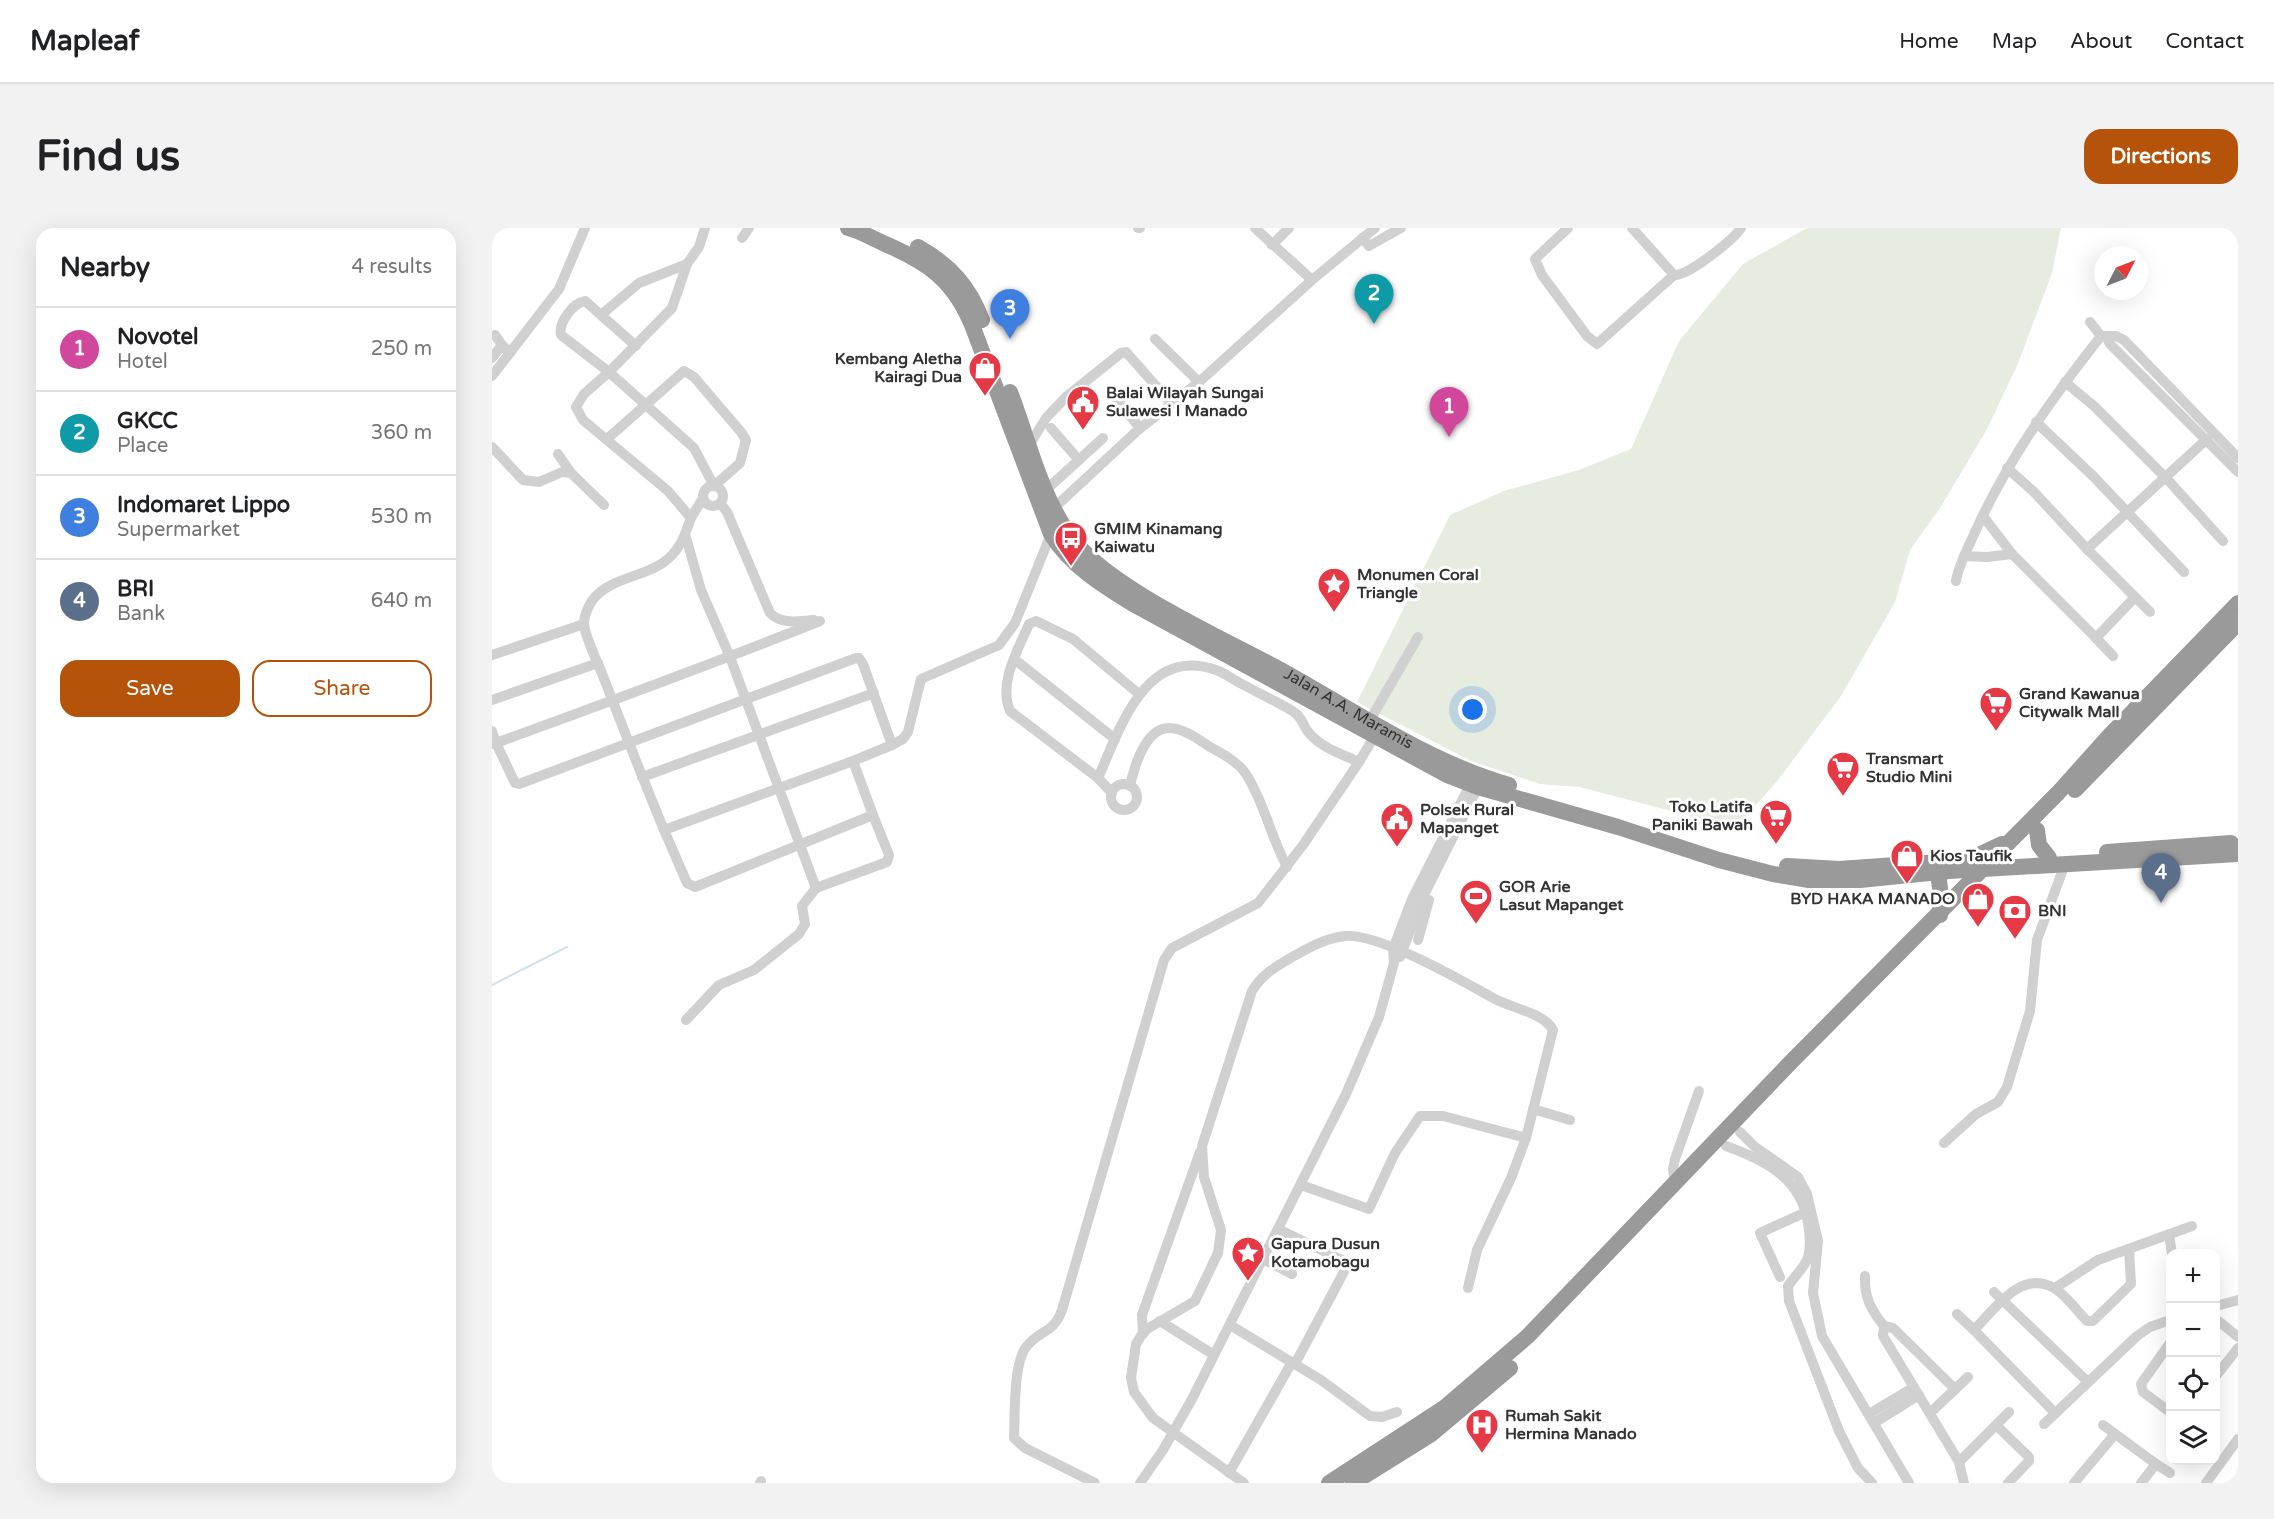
<!DOCTYPE html>
<meta charset="utf-8">
<style>
body{margin:0;font-family:"Varela Round",sans-serif;background:#f2f2f2;color:#202124}
.controls{position:absolute;right:18px;bottom:18px;display:grid;overflow:hidden;border-radius:12px;box-shadow:0 6px 24px #0002}
.controls button{width:54px;height:54px;display:grid;place-items:center;padding:0;border:0;border-bottom:2px solid #e0e0e0;background:#fff;color:#202124;font:30px sans-serif}
.compass{position:absolute;left:1602px;top:18px;width:54px;height:54px;border-radius:50%;background:#fff;box-shadow:0 6px 24px #0002;rotate:48deg}
.you{position:absolute;left:981px;top:482px;width:21px;height:21px;margin:-15px;border:4px solid #fff;border-radius:50%;background:#1a73e8;box-shadow:0 0 0 9px #1a73e833}
.badge{display:grid;place-items:center;width:39px;height:39px;border-radius:50%;background:#b45309;color:#fff;font-size:20px;font-weight:700}
.pin{position:absolute;translate:-50% -50px;filter:drop-shadow(0 2px 3px #0008)}
.pin::after{content:'';position:absolute;top:32px;width:21px;height:18px;background:inherit;clip-path:polygon(0 0,100% 0,50% 100%)}
.list{margin:0;padding:0;list-style:none}
h2{display:flex;justify-content:space-between;align-items:center;height:78px;margin:0;padding:0 24px;font-size:26px}
h2 small{font-size:20px;font-weight:400;color:#757577}
.list li{display:grid;grid-template-columns:39px 1fr auto;gap:18px;align-items:center;box-sizing:border-box;height:84px;padding:0 24px;border-top:2px solid #e0e0e0}
.list b{display:block;font-size:22px;white-space:nowrap}
.list p{margin:0;font-size:20px;white-space:nowrap;color:#757577}
.list em{font-size:20px;font-style:normal;color:#757577}
.actions{display:flex;gap:12px;padding:18px 24px}
.actions a{flex:1;padding:14px 0;border:2px solid #b45309;border-radius:18px;text-align:center;font-size:21px;color:#b45309}
.actions .main{background:#b45309;color:#fff}
.icon{flex:none;width:33px;height:33px;fill:none;stroke:currentColor;stroke-width:2;stroke-linecap:round;stroke-linejoin:round}
.map{position:relative;flex:none;width:1746px;height:1255px;overflow:hidden;border-radius:18px}
header{display:flex;align-items:center;gap:36px;box-sizing:border-box;height:84px;padding:0 30px;background:#fff;border-bottom:2px solid #e0e0e0}
header strong{font-size:28px}
nav{display:flex;gap:33px;margin-inline-start:auto;font-size:21px}
.intro{display:flex;align-items:center;justify-content:space-between;box-sizing:border-box;height:144px;padding:0 36px}
h1{margin:0;font-size:42px}
.button{padding:15px 27px;border-radius:18px;background:#b45309;color:#fff;font-size:21px;font-weight:700}
main{display:flex;gap:36px;padding:0 36px}
aside{flex:1;background:#fff;border-radius:18px;box-shadow:0 6px 24px #0002}
.map>svg:first-child{display:block}
.green{fill:#e6ecdf}
.lines{fill:none;stroke-linecap:round;stroke-linejoin:round}
.stream{stroke:#cfe2ee;stroke-width:2}
.minor{stroke:#d0d0d0;stroke-width:10}
.highway{stroke:#9a9a9a;stroke-width:16}
.labels{text-anchor:middle;dominant-baseline:central;stroke-width:6;stroke-linejoin:round;paint-order:stroke}
.poi-label{font-size:16px;font-weight:bold;fill:#333;stroke:#fff;text-anchor:start}
.street-label{font-size:16px;fill:#333;stroke:#fff}
</style>
<header>
<strong>Mapleaf</strong>
<nav><a>Home</a><a>Map</a><a>About</a><a>Contact</a></nav>
</header>
<div class="intro"><h1>Find us</h1><a class="button">Directions</a></div>
<main>
<aside>
<h2>Nearby<small>4 results</small></h2>
<ul class="list">
<li><span class="badge" style="background:#d1479c">1</span><div><b>Novotel</b><p>Hotel</p></div><em>250 m</em></li>
<li><span class="badge" style="background:#0f9aa8">2</span><div><b>GKCC</b><p>Place</p></div><em>360 m</em></li>
<li><span class="badge" style="background:#3f7fe0">3</span><div><b>Indomaret Lippo</b><p>Supermarket</p></div><em>530 m</em></li>
<li><span class="badge" style="background:#5c6f8a">4</span><div><b>BRI</b><p>Bank</p></div><em>640 m</em></li>
</ul>
<div class="actions"><a class="main">Save</a><a>Share</a></div>
</aside>
<div class="map">
<svg width="1746" height="1255" viewBox="0 0 1746 1255">
<rect width="100%" height="100%" fill="#fff"/>
<polygon class="green" points="1315,0 1569,0 1560,45 1525,138 1494,203 1448,280 1418,322 1403,374 1349,468 1286,552 1244,600 1088,559 1048,556 979,533 865,474 958,287 1012,263 1087,242 1139,221 1187,113 1251,36"/>
<g class="lines">
<polyline class="stream" points="0,757 75,719"/>
<g class="minor">
<polyline points="646,0 648,0"/>
<polyline points="763,0 820,52"/>
<polyline points="1076,0 1043,31 1050,47 1095,108 1105,116 1182,47 1140,0"/>
<polyline points="250,10 257,0"/>
<polyline points="870,10 877,18 909,0"/>
<polyline points="780,17 797,0"/>
<path d="M 1182,47 C 1195,49 1241,12 1249,0"/>
<polyline points="110,86 147,55 195,36"/>
<polyline points="1598,94 1609,108"/>
<polyline points="3,107 10,117"/>
<polyline points="1614,108 1618,116 1746,244"/>
<polyline points="663,111 707,154"/>
<path d="M 144,118 L 93,73 C 81,75 66,95 69,107 L 117,144 L 180,80 L 195,36 L 207,19 L 213,0"/>
<polyline points="0,130 10,117 18,125"/>
<polyline points="0,148 67,61 93,0"/>
<polyline points="1573,154 1602,178 1675,251 1731,313"/>
<polyline points="617,162 648,200"/>
<polyline points="1544,194 1602,249 1692,344"/>
<polyline points="559,200 586,231"/>
<polyline points="115,211 192,143 202,149 249,204 254,212 248,235 222,258 202,220 117,144 92,166 84,179 91,192 176,263 199,290 193,306 209,362 238,429 324,660 395,634 397,627 381,587"/>
<polyline points="538,216 554,190 574,169 629,125 634,124 680,176"/>
<polyline points="0,219 31,252 47,254 70,244 79,245 112,277"/>
<polyline points="66,226 79,245"/>
<polyline points="1515,240 1542,264 1595,321"/>
<circle cx="221" cy="268" r="10"/>
<polyline points="554,262 611,210"/>
<path d="M 228,275 L 235,284 L 278,385 C 290,397 306,393 322,392"/>
<polyline points="561,281 646,202 707,154 820,52 883,0"/>
<polyline points="1491,288 1520,326 1604,410"/>
<polyline points="199,290 211,270"/>
<path d="M 193,306 C 175,352 133,341 105,367 C 98,373 92,387 92,396 C 93,409 106,435 111,448 C 131,500 151,551 172,602 L 361,533 L 400,517 L 371,436 L 367,430 L 364,430 L 27,556 L 23,555 L 4,515 C 113,475 221,436 328,393"/>
<polyline points="1472,328 1495,329 1520,326"/>
<path d="M 1464,353 C 1467,335 1477,318 1484,302 C 1517,230 1561,169 1609,108 L 1624,108 L 1632,112 L 1746,230"/>
<polyline points="1643,369 1658,384"/>
<polyline points="0,427 92,396"/>
<polyline points="1621,428 1604,410 1643,369 1595,321 1715,211"/>
<polyline points="522,431 623,511"/>
<polyline points="0,472 106,435"/>
<polyline points="878,492 926,409"/>
<polyline points="0,503 4,515 0,516"/>
<polyline points="400,517 411,511 416,504 429,451 507,417 523,395 559,306"/>
<polyline points="150,549 382,465"/>
<path d="M 606,550 L 518,483 C 506,455 526,422 537,396 L 544,393 L 581,411 L 647,466"/>
<circle cx="632" cy="569" r="13"/>
<path d="M 638,558 C 642,540 653,500 677,500 C 691,500 706,511 718,519 C 731,526 746,534 754,546 C 772,574 779,609 795,639"/>
<path d="M 620,565 L 606,550 C 628,501 653,417 724,442 C 733,445 740,451 748,455 C 766,465 784,473 802,484 C 811,490 811,499 818,506 C 830,520 850,526 867,534 L 882,509"/>
<polyline points="172,602 195,655 203,659 381,587 361,533"/>
<polyline points="926,712 937,672"/>
<polyline points="908,729 932,667 988,555"/>
<polyline points="194,792 227,757 262,742 307,706 313,696 310,678 324,660"/>
<polyline points="1041,881 1078,892"/>
<polyline points="1248,904 1262,918 1306,949 1315,966 1326,1013 1321,1065 1330,1108 1417,1255"/>
<polyline points="1452,915 1484,886 1506,874 1515,859 1538,783 1545,712 1573,636"/>
<path d="M 1234,918 C 1273,932 1309,950 1316,995 C 1318,1006 1319,1021 1315,1032 C 1310,1042 1302,1049 1296,1058 L 1297,1073 L 1347,1203 L 1366,1240 L 1380,1255"/>
<polyline points="1183,956 1181,941 1183,931 1207,863"/>
<polyline points="809,957 877,981 903,925 928,888 951,888 1034,910"/>
<polyline points="786,1001 852,1033 855,1038 803,1136"/>
<polyline points="1677,1006 1680,1026"/>
<polyline points="771,1031 800,1046"/>
<path d="M 1373,1048 C 1372,1069 1379,1082 1392,1098"/>
<polyline points="1288,1049 1268,1005 1314,984"/>
<polyline points="1563,1060 1606,1032 1700,998"/>
<polyline points="1502,1064 1596,1154"/>
<polyline points="1724,1078 1746,1072"/>
<polyline points="1465,1086 1482,1102"/>
<polyline points="1724,1091 1746,1109"/>
<polyline points="668,1093 722,1127"/>
<polyline points="738,1097 829,1152 878,1188 890,1189 905,1184"/>
<polyline points="651,1106 650,1087 708,924"/>
<polyline points="1678,1115 1649,1156 1651,1164 1678,1184"/>
<polyline points="1724,1148 1746,1120"/>
<polyline points="1463,1161 1401,1100 1392,1098 1391,1108 1467,1234 1472,1255"/>
<polyline points="1438,1185 1476,1149"/>
<path d="M 1563,1185 L 1482,1102 C 1503,1081 1529,1041 1562,1060 C 1574,1067 1585,1083 1595,1093 L 1601,1093 L 1639,1056 L 1637,1021"/>
<polyline points="1377,1186 1422,1159"/>
<polyline points="1382,1195 1427,1167"/>
<polyline points="1552,1196 1645,1108 1658,1099 1678,1092"/>
<polyline points="1504,1197 1537,1229 1537,1233 1516,1255"/>
<polyline points="1611,1197 1664,1236 1649,1255"/>
<polyline points="1467,1234 1517,1184"/>
<polyline points="1664,1236 1678,1245"/>
<polyline points="737,1245 800,1134"/>
<polyline points="268,1255 269,1253"/>
<path d="M 603,1255 L 533,1220 L 522,1210 C 523,1188 521,1133 535,1118 C 549,1101 561,1106 570,1082 L 672,732 L 680,720 L 766,675 L 811,617 L 867,534"/>
<polyline points="648,1255 671,1222 700,1171 854,866 887,789 902,735 901,721 920,671 981,551"/>
<path d="M 752,1255 L 661,1190 L 642,1164 L 639,1150 L 644,1116 L 649,1108 L 655,1101 L 703,1073 L 726,1025 L 729,1002 L 712,949 L 710,918 L 760,763 C 770,746 785,738 802,728 C 818,719 834,710 853,708 C 888,705 972,754 1005,772 C 1021,780 1053,786 1061,802 L 1034,910 L 1019,950 L 985,1022 L 976,1060"/>
<polyline points="1582,1255 1623,1206"/>
<polyline points="1714,1255 1746,1211"/>
</g>
<g class="highway">
<path d="M 356,0 C 369,3 379,10 391,15 C 435,34 461,51 480,97 L 559,306 C 578,337 610,357 641,376 L 955,547 L 986,559 L 1126,599 L 1227,632 L 1281,646 L 1317,652 L 1368,652 L 1457,643 L 1746,626"/>
<path d="M 426,19 C 458,37 477,58 490,92"/>
<path id="s1" d="M 518,164 C 537,213 549,272 583,314 C 624,364 735,412 794,445 C 866,485 937,534 1017,557"/>
<polyline points="1583,562 1746,395"/>
<polyline points="1545,602 1547,617 1557,630"/>
<polyline points="1615,624 1739,615"/>
<polyline points="1476,632 1510,616"/>
<polyline points="1295,638 1347,641 1461,633"/>
<polyline points="1446,645 1449,668 1448,687"/>
<polyline points="837,1255 952,1180 1036,1108 1299,834 1566,565 1618,507 1746,375"/>
<polyline points="861,1255 938,1207 1018,1140"/>
</g>
</g>
<defs>
<g id="shop-pin" transform="scale(1.725)"><path d="M0 17L-7.5 6A9.5 9.5 0 1 1 7.5 6Z" fill="#e63946" stroke="#fff"/><path d="M-5-2.5h2.3a2.7 3.5 0 0 1 5.4 0H5L5.5 6h-11ZM-1.5-2.5h3a1.5 2.3 0 0 0-3 0Z" fill="#fff"/></g>
<g id="civic-pin" transform="scale(1.725)"><path d="M0 17L-7.5 6A9.5 9.5 0 1 1 7.5 6Z" fill="#e63946" stroke="#fff"/><path d="M-.6-6.5H3V-4.5H.6V-3L4-1V1h2V6H-6V1h2V-1L-.6-3ZM-1.2 2.5V6h2.4V2.5Z" fill="#fff"/></g>
<g id="bus-pin" transform="scale(1.725)"><path d="M0 17L-7.5 6A9.5 9.5 0 1 1 7.5 6Z" fill="#e63946" stroke="#fff"/><path d="M-5-6H5V4H4V6H2V4H-2V6H-4V4H-5ZM-3.5-4V0h7V-4ZM-3.5 1.2v1.5H-2V1.2ZM2 1.2v1.5H3.5V1.2Z" fill="#fff"/></g>
<g id="sight-pin" transform="scale(1.725)"><path d="M0 17L-7.5 6A9.5 9.5 0 1 1 7.5 6Z" fill="#e63946" stroke="#fff"/><path d="M0-6L1.8-2.2L6-1.7L2.9 1.2L3.7 5.4L0 3.3L-3.7 5.4L-2.9 1.2L-6-1.7L-1.8-2.2Z" fill="#fff"/></g>
<g id="supermarket-pin" transform="scale(1.725)"><path d="M0 17L-7.5 6A9.5 9.5 0 1 1 7.5 6Z" fill="#e63946" stroke="#fff"/><path d="M-6-5.5h2.5l.6 2H6L4.5 2H-2.5L-4.4-4H-6ZM-1.5 3.2a1.3 1.3 0 1 0 .1 0ZM3 3.2a1.3 1.3 0 1 0 .1 0Z" fill="#fff"/></g>
<g id="stadium-pin" transform="scale(1.725)"><path d="M0 17L-7.5 6A9.5 9.5 0 1 1 7.5 6Z" fill="#e63946" stroke="#fff"/><path d="M0-5a6.5 5 0 1 0 0 10a6.5 5 0 1 0 0-10ZM-3.5-1.8h7v3.6h-7Z" fill="#fff"/></g>
<g id="bank-pin" transform="scale(1.725)"><path d="M0 17L-7.5 6A9.5 9.5 0 1 1 7.5 6Z" fill="#e63946" stroke="#fff"/><path d="M-6-4H6V4H-6ZM0-2.3a2.3 2.3 0 1 0 0 4.6a2.3 2.3 0 1 0 0-4.6Z" fill="#fff"/></g>
<g id="hospital-pin" transform="scale(1.725)"><path d="M0 17L-7.5 6A9.5 9.5 0 1 1 7.5 6Z" fill="#e63946" stroke="#fff"/><path d="M-5-5h3v3.5h4V-5h3V5h-3V1.5h-4V5h-3Z" fill="#fff"/></g>
</defs>
<g fill-rule="evenodd">
<use href="#shop-pin" x="493" y="140"/>
<use href="#civic-pin" x="591" y="174"/>
<use href="#bus-pin" x="579" y="310"/>
<use href="#sight-pin" x="842" y="356"/>
<use href="#supermarket-pin" x="1504" y="475"/>
<use href="#supermarket-pin" x="1351" y="540"/>
<use href="#supermarket-pin" x="1284" y="588"/>
<use href="#civic-pin" x="905" y="591"/>
<use href="#shop-pin" x="1415" y="628"/>
<use href="#stadium-pin" x="984" y="668"/>
<use href="#shop-pin" x="1486" y="671"/>
<use href="#bank-pin" x="1523" y="683"/>
<use href="#sight-pin" x="756" y="1025"/>
<use href="#hospital-pin" x="990" y="1197"/>
</g>
<g class="labels">
<g class="poi-label">
<text x="470" y="131" text-anchor="end">Kembang Aletha<tspan x="470" dy="18">Kairagi Dua</tspan></text>
<text x="614" y="165">Balai Wilayah Sungai<tspan x="614" dy="18">Sulawesi I Manado</tspan></text>
<text x="602" y="301">GMIM Kinamang<tspan x="602" dy="18">Kaiwatu</tspan></text>
<text x="865" y="347">Monumen Coral<tspan x="865" dy="18">Triangle</tspan></text>
<text x="1527" y="466">Grand Kawanua<tspan x="1527" dy="18">Citywalk Mall</tspan></text>
<text x="1374" y="531">Transmart<tspan x="1374" dy="18">Studio Mini</tspan></text>
<text x="1261" y="579" text-anchor="end">Toko Latifa<tspan x="1261" dy="18">Paniki Bawah</tspan></text>
<text x="928" y="582">Polsek Rural<tspan x="928" dy="18">Mapanget</tspan></text>
<text x="1438" y="628">Kios Taufik</text>
<text x="1007" y="659">GOR Arie<tspan x="1007" dy="18">Lasut Mapanget</tspan></text>
<text x="1463" y="671" text-anchor="end">BYD HAKA MANADO</text>
<text x="1546" y="683">BNI</text>
<text x="779" y="1016">Gapura Dusun<tspan x="779" dy="18">Kotamobagu</tspan></text>
<text x="1013" y="1188">Rumah Sakit<tspan x="1013" dy="18">Hermina Manado</tspan></text>
</g>
<g class="street-label">
<text stroke="none"><textPath href="#s1" startOffset="486">Jalan A.A. Maramis</textPath></text>
</g>
</g>
</svg>
<div class="controls">
<button>+</button>
<button>−</button>
<button><svg class="icon" aria-label="locate" viewBox="0 0 24 24"><circle cx="12" cy="12" r="6"/><path d="M12 2v4M12 18v4M2 12h4M18 12h4"/></svg></button>
<button><svg class="icon" aria-label="layers" viewBox="0 0 24 24"><path d="M12 4l9 5-9 5-9-5zM3 14l9 5 9-5"/></svg></button>
</div>
<svg class="compass" viewBox="-18 -18 36 36"><path d="M0-13l5 13h-10z" fill="#e53935"/><path d="M0 13l5-13h-10z" fill="#757577"/></svg>
<div class="you"></div>
<div class="pin badge" style="left:957px;top:209px;background:#d1479c">1</div>
<div class="pin badge" style="left:882px;top:96px;background:#0f9aa8">2</div>
<div class="pin badge" style="left:518px;top:111px;background:#3f7fe0">3</div>
<div class="pin badge" style="left:1669px;top:675px;background:#5c6f8a">4</div>
</div>
</main>
